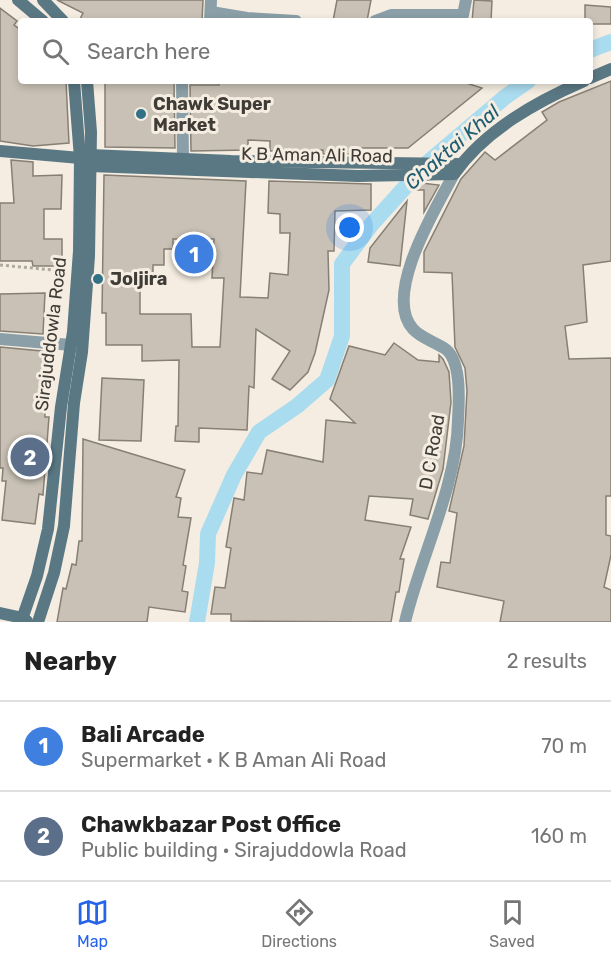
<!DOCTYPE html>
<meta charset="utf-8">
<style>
body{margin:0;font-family:Rubik,sans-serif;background:#f6f6f6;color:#222}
.you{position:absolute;left:350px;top:228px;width:21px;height:21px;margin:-15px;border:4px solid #fff;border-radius:50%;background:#1a73e8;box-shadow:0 0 0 9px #1a73e833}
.badge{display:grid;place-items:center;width:39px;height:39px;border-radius:50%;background:#2563eb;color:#fff;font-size:20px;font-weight:700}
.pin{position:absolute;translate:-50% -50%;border:3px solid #fff;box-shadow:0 2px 6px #0006}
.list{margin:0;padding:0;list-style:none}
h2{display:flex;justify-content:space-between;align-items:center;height:78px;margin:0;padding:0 24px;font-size:26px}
h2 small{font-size:20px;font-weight:400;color:#767676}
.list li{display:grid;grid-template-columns:39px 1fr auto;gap:18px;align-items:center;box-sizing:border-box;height:90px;padding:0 24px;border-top:2px solid #e0e0e0}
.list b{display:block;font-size:22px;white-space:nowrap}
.list p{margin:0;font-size:20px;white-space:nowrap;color:#767676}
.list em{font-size:20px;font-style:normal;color:#767676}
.icon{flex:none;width:33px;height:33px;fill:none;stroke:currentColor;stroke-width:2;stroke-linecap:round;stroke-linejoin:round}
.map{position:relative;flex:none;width:611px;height:622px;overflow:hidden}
.search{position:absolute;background:#fff;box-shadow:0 3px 9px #0003;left:18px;right:18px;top:18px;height:66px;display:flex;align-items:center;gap:15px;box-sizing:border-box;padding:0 21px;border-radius:6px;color:#767676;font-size:22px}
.sheet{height:258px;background:#fff}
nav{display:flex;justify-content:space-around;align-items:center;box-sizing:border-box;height:84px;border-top:2px solid #e0e0e0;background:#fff;font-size:16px;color:#767676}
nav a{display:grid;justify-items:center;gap:3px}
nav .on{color:#2563eb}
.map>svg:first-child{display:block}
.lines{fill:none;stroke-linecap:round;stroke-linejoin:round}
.canal{stroke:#aadcef;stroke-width:16}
.building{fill:#c9c1b5;stroke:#867f74;stroke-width:1.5;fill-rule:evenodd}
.path{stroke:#aea89f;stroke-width:3;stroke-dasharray:3 3;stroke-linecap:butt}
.street{stroke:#8a9fa7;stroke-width:12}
.secondary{stroke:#5a7884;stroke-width:12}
.poi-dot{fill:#327186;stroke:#f5ede1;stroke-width:2}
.labels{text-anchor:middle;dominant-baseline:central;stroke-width:6;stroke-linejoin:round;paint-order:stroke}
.poi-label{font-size:18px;font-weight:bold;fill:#3f3c37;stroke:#f5ede1;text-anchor:start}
.street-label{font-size:18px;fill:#3f3c37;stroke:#f5ede1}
.water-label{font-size:20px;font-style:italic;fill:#1f5e72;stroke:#f5ede1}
</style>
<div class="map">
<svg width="611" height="622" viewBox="0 0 611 622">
<rect width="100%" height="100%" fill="#f5ede1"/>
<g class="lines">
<g class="canal">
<polyline points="590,50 611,42"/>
<polyline points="197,622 207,563 208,534 234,475 259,432 297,406 327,380 342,336 342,264 371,225 426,164 505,97 528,81"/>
</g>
</g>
<g class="building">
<polygon points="57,0 203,0 202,21 79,21 83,13"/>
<polygon points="337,0 371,0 367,21 333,21"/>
<polygon points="474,0 492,1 491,21 472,21"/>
<polygon points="585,5 611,7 611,24 590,24 590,21 585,21"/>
<polygon points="0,8 17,21 14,25 21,30 21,81 66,81 69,143 33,146 0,141"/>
<polygon points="105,81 174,81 175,148 105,147"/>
<polygon points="373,81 460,81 482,88 408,148 351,148 351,154 323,154 323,150 270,151 270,141 248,140 248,150 191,151 190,85 219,85 219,82"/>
<polygon points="611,81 611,261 583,265 587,322 565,326 569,359 611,358 611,496 606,496 606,535 611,536 611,555 604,587 611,590 611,622 500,622 504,601 437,587 441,562 450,563 457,513 449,511 464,446 467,391 465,368 455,347 452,273 424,272 424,252 461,179 485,152 495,160 547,120 542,112 559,102"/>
<polygon points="11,160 33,162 33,176 62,175 61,209 44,209 44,239 62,239 62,266 33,266 32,261 0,261 0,203 14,203"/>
<path d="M 104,175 L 246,181 L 240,297 L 268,298 L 270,273 L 288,275 L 290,233 L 280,233 L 280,214 L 268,213 L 269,181 L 371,184 L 371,210 L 335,211 L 334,251 L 328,251 L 329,290 L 315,353 L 308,372 L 290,390 L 272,379 L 290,351 L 256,329 L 254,388 L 249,386 L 247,430 L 199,428 L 199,442 L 175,441 L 176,426 L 178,426 L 179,360 L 142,361 L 142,345 L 106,345 L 106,313 L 102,313 ZM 173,239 L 214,239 L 212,278 L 224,278 L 220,347 L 192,347 L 191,314 L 140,314 L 140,284 L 153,284 L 153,265 L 164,265 L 164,249 L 173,249 Z"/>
<polygon points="421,183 439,185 424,212 424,190 416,190"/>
<polygon points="407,201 400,266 368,262 370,248"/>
<polygon points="45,293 43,334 0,331 0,294"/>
<polygon points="394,343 418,360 439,362 439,355 443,359 449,372 451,402 443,469 428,519 410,515 413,499 369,496 365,520 411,527 400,559 404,559 399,592 396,592 391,622 231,621 231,614 211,614 215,587 225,588 231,548 226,547 234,498 244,500 247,472 262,474 267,450 323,462 326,420 355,423 330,399 349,346 385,355"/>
<polygon points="0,347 42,351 45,417 49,417 43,495 39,494 35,524 2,520 6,481 2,481 3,468 0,468"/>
<polygon points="102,378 144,380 141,441 99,440"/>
<polygon points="83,439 185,470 176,497 181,498 178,517 191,518 183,565 186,566 182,591 188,592 185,612 149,607 147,622 57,622 63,588 66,589 72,564 76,565 79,541 82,541"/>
</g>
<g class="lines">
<polyline class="path" points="0,265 64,271"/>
<g class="street">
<polyline points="211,12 247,18 296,21"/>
<polyline points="210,21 211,0"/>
<polyline points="375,21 391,15 463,15 466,0"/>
<polyline points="182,81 183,160"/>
<polyline points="0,339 71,345"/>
<path d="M 405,622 C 420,558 457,486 458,420 C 459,401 462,359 444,348 C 433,341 421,338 413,329 C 382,295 437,206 454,174"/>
</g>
<g class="secondary">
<polyline points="18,0 43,21"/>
<polyline points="43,0 63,21"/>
<polyline points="590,78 611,69"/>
<polyline points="0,151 80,158"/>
<polyline points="90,155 231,161 461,164"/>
<path d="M 90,166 L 358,176 L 454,174 C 485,130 536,102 584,81"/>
<polyline points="0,613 23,618 27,621"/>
<polyline points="21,622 37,576 48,529 61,407 73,332 79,251 80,158 74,81"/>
<polyline points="38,622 54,573 64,526 74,403 82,352 89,256 91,132 87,81"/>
</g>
</g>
<g class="poi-dot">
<circle cx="141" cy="114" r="6"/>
<circle cx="98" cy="279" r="6"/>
</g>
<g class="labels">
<g class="poi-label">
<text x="153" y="104">Chawk Super<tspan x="153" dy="21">Market</tspan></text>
<text x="110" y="279">Joljira</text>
</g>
<g class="street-label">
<text transform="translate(317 155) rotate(1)">K B Aman Ali Road</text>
<text transform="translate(51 334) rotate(-83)">Sirajuddowla Road</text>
<text transform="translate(432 452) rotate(-80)">D C Road</text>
</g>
<g class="water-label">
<text transform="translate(452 147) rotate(-41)">Chaktai Khal</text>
</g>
</g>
</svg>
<div class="you"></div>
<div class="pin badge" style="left:194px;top:254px;background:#3f7fe0">1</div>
<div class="pin badge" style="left:30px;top:457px;background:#5c6f8a">2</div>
<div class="search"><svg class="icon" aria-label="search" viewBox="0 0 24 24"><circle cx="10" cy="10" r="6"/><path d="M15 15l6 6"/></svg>Search here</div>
</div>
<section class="sheet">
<h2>Nearby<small>2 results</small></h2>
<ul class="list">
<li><span class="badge" style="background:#3f7fe0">1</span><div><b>Bali Arcade</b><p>Supermarket · K B Aman Ali Road</p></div><em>70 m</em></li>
<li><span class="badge" style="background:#5c6f8a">2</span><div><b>Chawkbazar Post Office</b><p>Public building · Sirajuddowla Road</p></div><em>160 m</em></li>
</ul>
</section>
<nav>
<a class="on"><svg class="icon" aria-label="map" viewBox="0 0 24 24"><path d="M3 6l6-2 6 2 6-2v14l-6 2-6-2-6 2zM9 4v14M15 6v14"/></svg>Map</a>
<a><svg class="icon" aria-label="directions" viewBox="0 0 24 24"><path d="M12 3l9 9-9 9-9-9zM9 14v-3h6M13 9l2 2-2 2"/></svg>Directions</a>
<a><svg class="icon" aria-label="saved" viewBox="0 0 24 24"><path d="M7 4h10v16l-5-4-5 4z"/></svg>Saved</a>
</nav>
